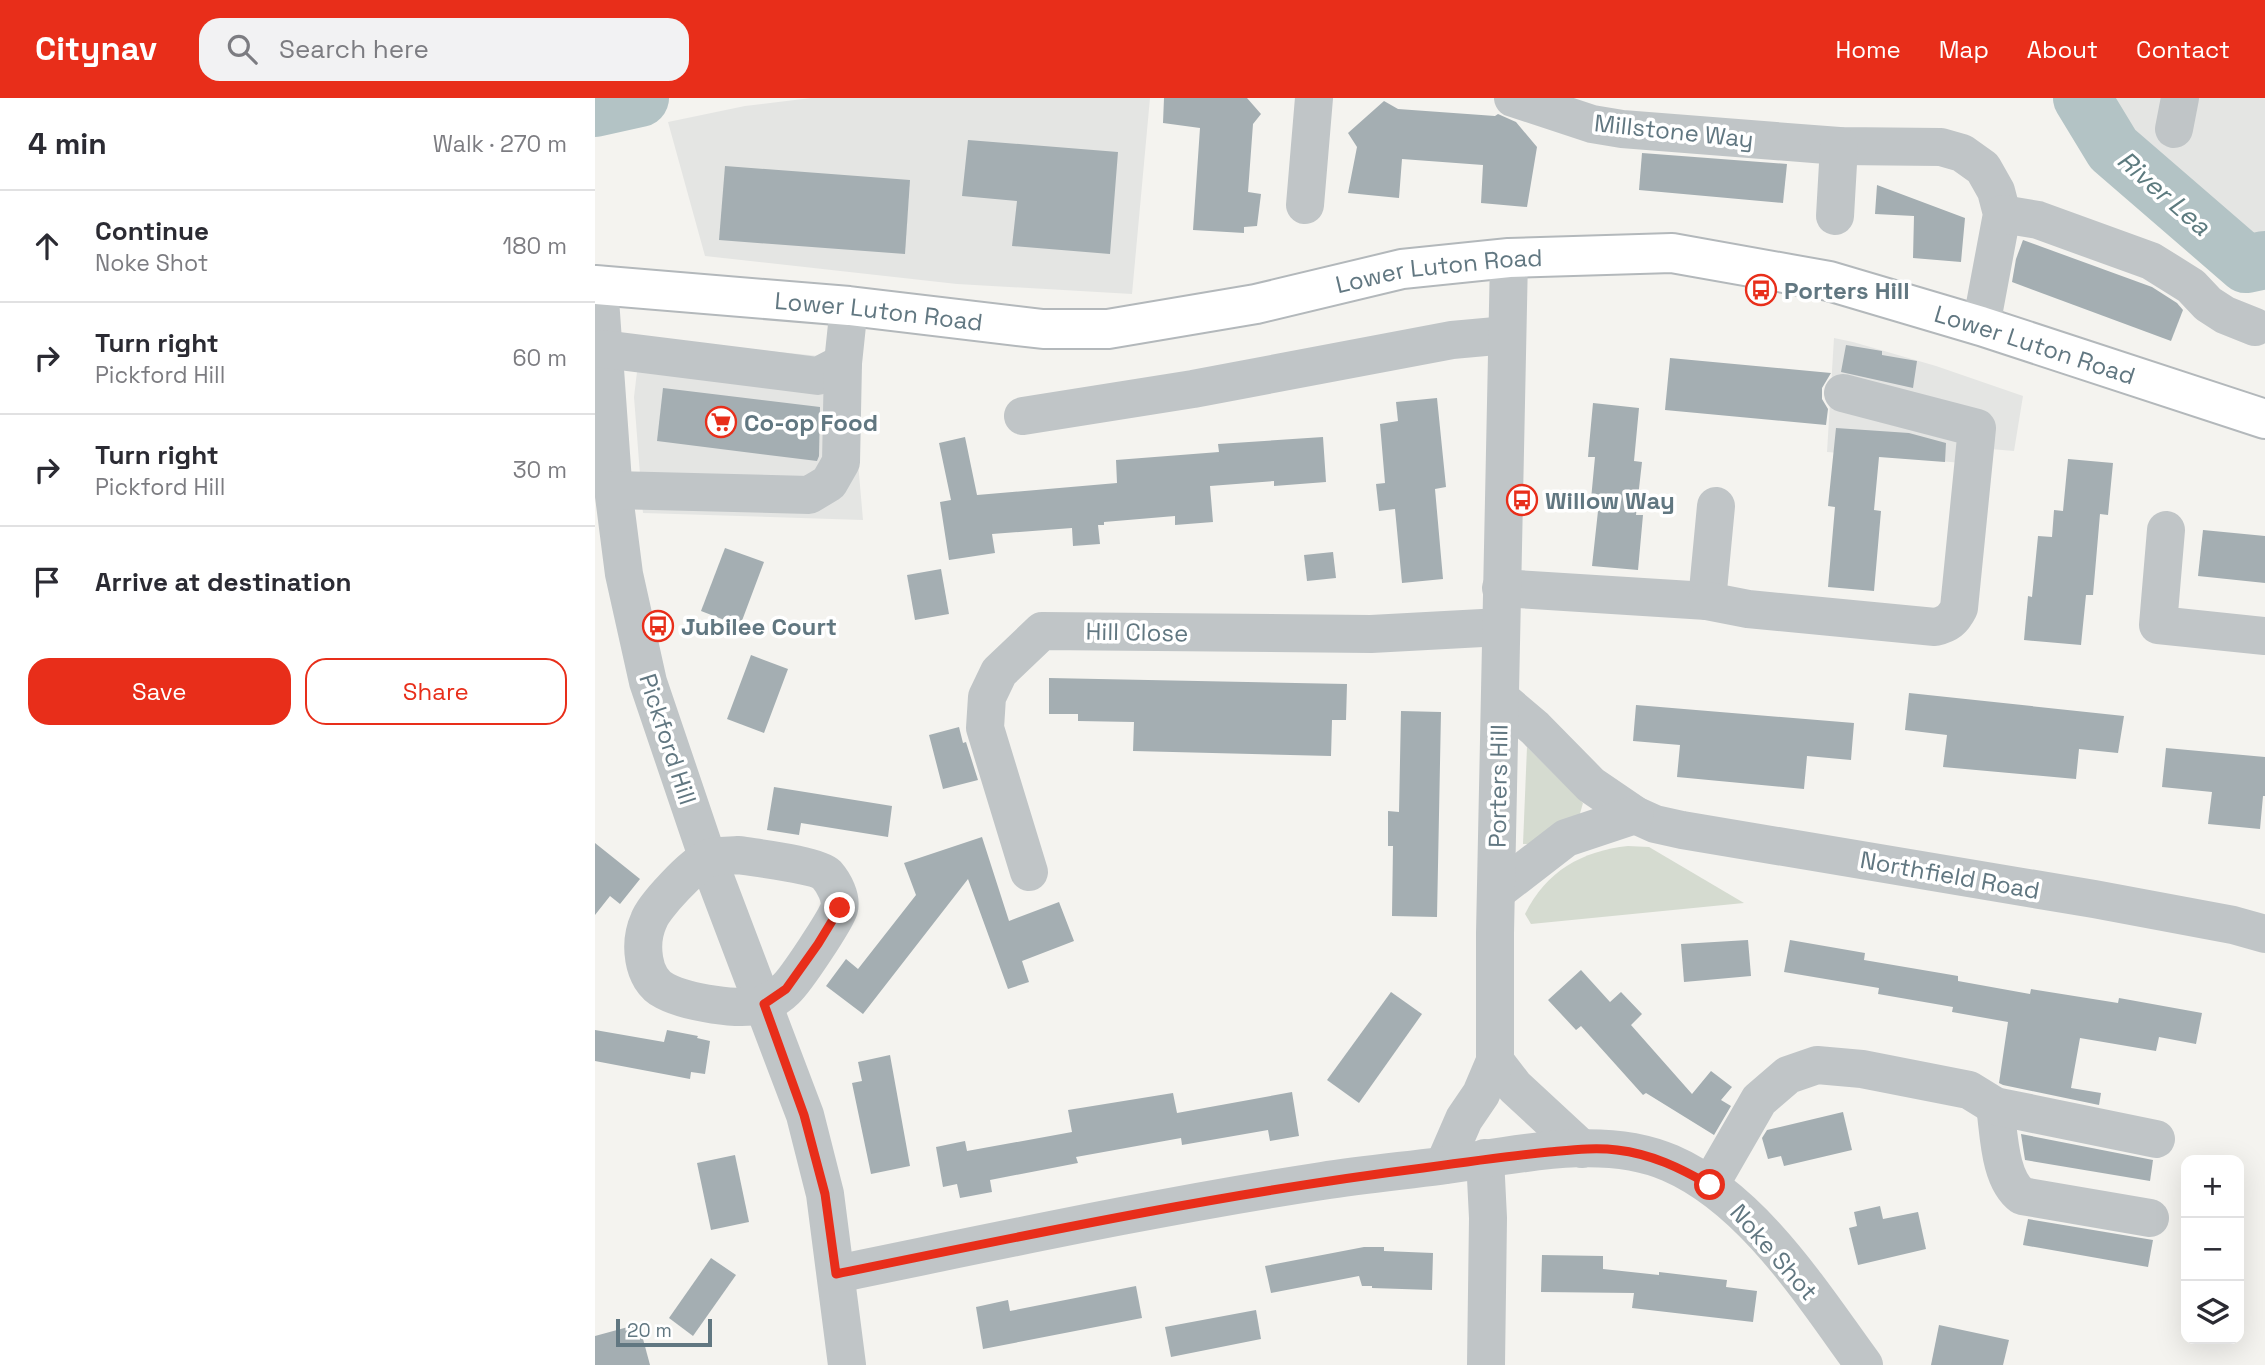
<!DOCTYPE html>
<meta charset="utf-8">
<style>
body{margin:0;font-family:"Space Grotesk",sans-serif;background:#f2f2f3;color:#2b2b33}
.controls{position:absolute;right:21px;bottom:21px;display:grid;overflow:hidden;border-radius:14px;box-shadow:0 7px 28px #0002}
.controls button{width:63px;height:63px;display:grid;place-items:center;padding:0;border:0;border-bottom:2px solid #e1e1e2;background:#fff;color:#2b2b33;font:35px sans-serif}
.scale{position:absolute;left:21px;bottom:18px;width:96px;box-sizing:border-box;padding-left:7px;border:4px solid #617781;border-top:0;font-size:19px;line-height:24px;white-space:nowrap;color:#617781;-webkit-text-stroke:5px #fff;paint-order:stroke}
.stop{position:absolute;width:21px;height:21px;margin:-16px;border:5px solid #e82e1a;border-radius:50%;background:#fff}
.stop.end{background:#e82e1a;border-color:#fff;box-shadow:0 2px 7px #0008}
.list{margin:0;padding:0;list-style:none}
h2{display:flex;justify-content:space-between;align-items:center;height:91px;margin:0;padding:0 28px;font-size:30px}
h2 small{font-size:23px;font-weight:400;color:#7c7c81}
.list li{display:grid;grid-template-columns:46px 1fr auto;gap:21px;align-items:center;box-sizing:border-box;height:112px;padding:0 28px;border-top:2px solid #e1e1e2}
.list b{display:block;font-size:26px;white-space:nowrap}
.list p{margin:0;font-size:23px;white-space:nowrap;color:#7c7c81}
.list em{font-size:23px;font-style:normal;color:#7c7c81}
.actions{display:flex;gap:14px;padding:21px 28px}
.actions a{flex:1;padding:16px 0;border:2px solid #e82e1a;border-radius:21px;text-align:center;font-size:24px;color:#e82e1a}
.actions .main{background:#e82e1a;color:#fff}
.icon{flex:none;width:38px;height:38px;fill:none;stroke:currentColor;stroke-width:2;stroke-linecap:round;stroke-linejoin:round}
.map{position:relative;flex:none;width:1670px;height:1267px;overflow:hidden}
header{display:flex;align-items:center;gap:42px;box-sizing:border-box;height:98px;padding:0 35px;background:#e82e1a;color:#fff}
header strong{font-size:33px}
nav{display:flex;gap:38px;margin-inline-start:auto;font-size:24px}
.search{width:490px;height:63px;background:#f2f2f3;display:flex;align-items:center;gap:18px;box-sizing:border-box;padding:0 24px;border-radius:21px;color:#7c7c81;font-size:26px}
main{display:flex}
aside{flex:1;background:#fff}
.map>svg:first-child{display:block}
.built{fill:#e4e5e3}
.green{fill:#d5dbd0}
.lines{fill:none;stroke-linecap:round;stroke-linejoin:round}
.river{stroke:#b3c3c5;stroke-width:58}
.building{fill:#a4aeb2}
.major-casing{stroke:#b3b8bb;stroke-width:42}
.minor{stroke:#c0c5c7;stroke-width:38}
.major{stroke:#fff;stroke-width:38}
.route{stroke:#e82e1a;stroke-width:9}
.labels{text-anchor:middle;dominant-baseline:central;stroke-width:7;stroke-linejoin:round;paint-order:stroke}
.street-label{font-size:24px;fill:#617781;stroke:#fff}
.poi-label{font-size:24px;font-weight:bold;fill:#617781;stroke:#fff;text-anchor:start}
.water-label{font-size:26px;font-style:italic;fill:#5d7b7f;stroke:#fff}
</style>
<header>
<strong>Citynav</strong>
<div class="search"><svg class="icon" aria-label="search" viewBox="0 0 24 24"><circle cx="10" cy="10" r="6"/><path d="M15 15l6 6"/></svg>Search here</div>
<nav><a>Home</a><a>Map</a><a>About</a><a>Contact</a></nav>
</header>
<main>
<aside>
<h2>4 min<small>Walk · 270 m</small></h2>
<ul class="list">
<li><svg class="icon" aria-label="ahead" viewBox="0 0 24 24"><path d="M12 20V5M6 11l6-6 6 6"/></svg><div><b>Continue</b><p>Noke Shot</p></div><em>180 m</em></li>
<li><svg class="icon" aria-label="right" viewBox="0 0 24 24"><path d="M7 20v-9h11M14 6l5 5-5 5"/></svg><div><b>Turn right</b><p>Pickford Hill</p></div><em>60 m</em></li>
<li><svg class="icon" aria-label="right" viewBox="0 0 24 24"><path d="M7 20v-9h11M14 6l5 5-5 5"/></svg><div><b>Turn right</b><p>Pickford Hill</p></div><em>30 m</em></li>
<li><svg class="icon" aria-label="arrive" viewBox="0 0 24 24"><path d="M6 21V4h12l-3 4 3 4H6"/></svg><div><b>Arrive at destination</b></div></li>
</ul>
<div class="actions"><a class="main">Save</a><a>Share</a></div>
</aside>
<div class="map">
<svg width="1670" height="1267" viewBox="0 0 1670 1267">
<rect width="100%" height="100%" fill="#f4f3ef"/>
<g class="built">
<polygon points="216,0 555,0 537,196 362,186 110,158 73,24 150,8"/>
<polygon points="1501,0 1670,0 1670,152 1647,148 1535,51"/>
<polygon points="46,240 254,261 268,422 48,415 39,299"/>
<polygon points="1239,240 1258,244 1341,268 1428,298 1419,353 1395,351 1393,367 1232,354"/>
</g>
<g class="green">
<polygon points="932,649 988,705 984,719 935,746 928,746"/>
<path d="M 1033,748 L 1054,749 L 1149,805 L 936,826 L 930,816 C 951,773 987,753 1033,748 Z"/>
</g>
<g class="lines">
<g class="river">
<polyline points="1487,0 1518,51 1651,166 1670,162"/>
<polyline points="0,10 45,0"/>
</g>
</g>
<g class="building">
<polygon points="569,0 652,0 666,16 658,26 653,94 666,96 662,128 649,129 649,135 598,132 605,30 568,25"/>
<polygon points="789,3 803,11 900,18 903,16 921,24 942,49 932,109 886,105 888,67 807,61 804,100 753,95 762,49 753,35"/>
<polygon points="373,42 523,54 515,156 417,148 422,103 367,98"/>
<polygon points="1047,55 1192,66 1188,105 1044,92"/>
<polygon points="130,68 315,82 310,156 124,142"/>
<polygon points="1282,87 1370,120 1366,164 1318,160 1319,118 1280,116"/>
<polygon points="1428,142 1557,189 1582,205 1588,212 1576,243 1417,184 1421,161"/>
<polygon points="1251,247 1287,253 1287,257 1322,263 1318,290 1246,274"/>
<polygon points="1075,260 1236,275 1227,290 1227,301 1233,311 1231,327 1070,312"/>
<polygon points="68,290 225,309 224,358 222,363 62,343"/>
<polygon points="842,300 851,389 840,391 848,481 807,485 800,411 784,413 781,386 790,385 785,326 803,323 801,304"/>
<polygon points="998,305 1044,310 1039,363 1047,364 1041,417 1048,417 1043,472 997,468 1003,413 995,412 1000,359 993,359"/>
<polygon points="1241,330 1314,335 1351,345 1350,364 1284,359 1279,412 1286,413 1279,493 1233,489 1240,409 1233,408"/>
<polygon points="370,339 382,397 522,385 521,362 624,354 623,346 728,339 731,384 679,388 679,383 615,388 618,424 580,427 580,418 509,424 509,427 503,427 505,446 478,448 477,430 397,436 400,455 354,462 345,404 356,402 344,345"/>
<polygon points="1473,361 1518,365 1513,417 1505,416 1498,497 1491,497 1486,547 1429,542 1433,498 1437,499 1443,438 1457,439 1459,412 1468,413"/>
<polygon points="1608,432 1670,438 1670,485 1603,478"/>
<polygon points="130,450 169,464 145,528 106,513"/>
<polygon points="738,454 741,480 712,483 709,457"/>
<polygon points="346,471 354,516 320,522 312,477"/>
<polygon points="156,557 193,571 169,635 132,621"/>
<polygon points="454,580 752,586 751,622 737,622 736,658 538,653 539,624 483,623 483,616 454,616"/>
<polygon points="1314,595 1529,618 1523,655 1484,651 1481,681 1348,669 1352,637 1310,632"/>
<polygon points="1041,607 1259,625 1256,662 1212,658 1209,691 1082,679 1085,647 1038,643"/>
<polygon points="806,613 846,614 842,819 797,818 798,748 793,748 793,713 804,714"/>
<polygon points="364,629 368,645 371,644 383,682 348,691 334,637"/>
<polygon points="1571,650 1670,659 1670,698 1668,698 1665,731 1613,726 1617,694 1567,689"/>
<polygon points="179,689 297,708 293,739 206,725 204,737 172,732"/>
<polygon points="387,739 414,823 464,804 479,843 427,863 434,884 413,891 373,781 268,916 231,888 251,861 263,871 321,797 309,765"/>
<polygon points="0,745 45,781 25,806 15,798 0,817"/>
<polygon points="1153,842 1156,878 1089,884 1086,846"/>
<polygon points="1195,842 1270,855 1269,862 1363,878 1363,883 1435,896 1436,891 1523,905 1524,900 1607,915 1601,946 1564,939 1561,953 1485,940 1476,990 1506,995 1504,1007 1408,987 1404,985 1413,924 1357,914 1358,909 1283,896 1284,890 1189,874"/>
<polygon points="986,872 1015,904 1026,894 1047,916 1036,927 1097,996 1116,973 1137,989 1126,1002 1136,1008 1119,1037 1051,995 1048,997 986,928 981,932 953,902"/>
<polygon points="796,894 827,916 764,1005 732,982"/>
<polygon points="0,932 69,944 72,932 103,938 102,940 115,943 110,976 96,974 95,981 0,963"/>
<polygon points="295,957 315,1068 276,1076 257,985 267,983 263,964"/>
<polygon points="697,994 704,1038 675,1043 673,1032 587,1047 586,1040 481,1059 483,1065 395,1082 397,1094 365,1100 362,1086 348,1089 341,1049 370,1043 372,1053 477,1034 473,1012 578,995 582,1015"/>
<polygon points="1248,1014 1257,1052 1189,1068 1186,1058 1173,1061 1167,1040 1172,1032"/>
<polygon points="1426,1036 1558,1062 1555,1083 1430,1062"/>
<polygon points="140,1057 154,1124 116,1132 102,1065"/>
<polygon points="1285,1108 1288,1121 1323,1114 1331,1151 1263,1167 1254,1130 1262,1128 1259,1114"/>
<polygon points="1433,1121 1558,1142 1553,1169 1428,1147"/>
<polygon points="769,1149 789,1149 789,1153 838,1155 837,1192 777,1190 777,1188 767,1188 764,1178 676,1195 670,1168"/>
<polygon points="947,1157 1008,1158 1008,1171 1064,1177 1064,1174 1132,1182 1131,1189 1162,1193 1158,1224 1037,1210 1039,1195 946,1194"/>
<polygon points="116,1160 141,1177 98,1238 74,1220"/>
<polygon points="541,1188 547,1220 388,1251 381,1209 413,1202 415,1213"/>
<polygon points="661,1212 666,1241 576,1259 570,1229"/>
<polygon points="44,1226 55,1267 0,1267 0,1238"/>
<polygon points="1344,1227 1414,1242 1408,1267 1336,1267"/>
</g>
<g class="lines">
<g class="major-casing">
<g id="major">
<path id="s1" d="M 0,187 L 254,208 L 448,231 L 513,231 L 661,206 L 807,171 L 914,160 L 1077,155 L 1234,183 L 1386,228 L 1670,321"/>
</g>
</g>
<g class="minor">
<polyline points="918,0 997,26 1027,31 1244,48 1346,49 1367,55 1388,70 1401,93 1407,116 1386,228"/>
<polyline points="1579,31 1585,0"/>
<polyline points="710,107 719,0"/>
<polyline points="1407,116 1443,122 1556,163 1596,188 1613,206 1630,217 1660,229"/>
<polyline points="1240,118 1244,48"/>
<polyline points="4,187 19,398 29,476 53,584 113,761 210,1017 230,1096 252,1267"/>
<polyline points="8,251 223,278 248,265"/>
<polyline points="428,318 598,291 857,242 912,237"/>
<polyline points="18,392 214,397 234,385 246,364 248,265 254,208"/>
<polyline points="1571,432 1563,527 1670,538"/>
<polyline points="906,490 1112,503 1121,408"/>
<path d="M 1112,503 L 1153,511 L 1340,529 C 1353,526 1358,522 1364,510 L 1382,330 L 1248,295"/>
<polyline points="906,601 940,630 996,687 1040,717 1060,726 1087,732 1499,801 1638,827 1670,836"/>
<path d="M 144,757 C 161,760 222,767 232,777 C 239,785 247,800 244,811 C 240,823 201,882 191,891 C 186,896 175,904 169,906 C 146,914 91,904 70,893 C 46,881 44,844 54,822 C 59,808 98,767 112,761 C 121,757 135,758 144,757 Z"/>
<polyline points="434,774 390,630 392,599 404,574 447,533 776,536 906,529"/>
<polyline points="901,794 971,740 1040,717"/>
<polyline points="900,963 920,989 987,1051"/>
<path d="M 1400,1008 C 1404,1035 1404,1081 1427,1098 L 1555,1120"/>
<polyline points="890,1060 893,1120 891,1267"/>
<polyline points="849,1067 869,1021 886,996 900,963 900,835 914,160"/>
<polyline points="1115,1087 1164,1002 1193,977 1222,967 1267,971 1374,992 1400,1008 1561,1041"/>
<path d="M 241,1176 C 403,1143 564,1108 727,1083 C 766,1077 806,1073 845,1068 C 916,1058 1007,1035 1075,1065 C 1158,1101 1217,1196 1269,1267"/>
</g>
<use href="#major" class="major"/>
</g>
<g class="lines">
<path class="route" d="M 245,810 L 223,846 L 191,891 L 169,906 L 209,1017 L 230,1096 L 241,1176 C 436,1136 631,1095 828,1070 C 870,1064 912,1058 954,1054 C 976,1052 1000,1049 1022,1052 C 1057,1056 1085,1070 1115,1087"/>
</g>
<defs>
<g id="bus-ring" transform="scale(1.575)"><circle r="9.5" fill="#fff" stroke="#e82e1a" stroke-width="1.5"/><path d="M-5-6H5V4H4V6H2V4H-2V6H-4V4H-5ZM-3.5-4V0h7V-4ZM-3.5 1.2v1.5H-2V1.2ZM2 1.2v1.5H3.5V1.2Z" fill="#e82e1a"/></g>
<g id="supermarket-ring" transform="scale(1.575)"><circle r="9.5" fill="#fff" stroke="#e82e1a" stroke-width="1.5"/><path d="M-6-5.5h2.5l.6 2H6L4.5 2H-2.5L-4.4-4H-6ZM-1.5 3.2a1.3 1.3 0 1 0 .1 0ZM3 3.2a1.3 1.3 0 1 0 .1 0Z" fill="#e82e1a"/></g>
</defs>
<g fill-rule="evenodd">
<use href="#bus-ring" x="1166" y="192"/>
<use href="#supermarket-ring" x="126" y="324"/>
<use href="#bus-ring" x="927" y="402"/>
<use href="#bus-ring" x="63" y="528"/>
</g>
<g class="labels">
<g class="street-label">
<text transform="translate(1079 33) rotate(6)">Millstone Way</text>
<text stroke="none"><textPath href="#s1" startOffset="852">Lower Luton Road</textPath></text>
<text stroke="none"><textPath href="#s1" startOffset="285">Lower Luton Road</textPath></text>
<text stroke="none"><textPath href="#s1" startOffset="1461">Lower Luton Road</textPath></text>
<text transform="translate(542 534) rotate(1)">Hill Close</text>
<text transform="translate(73 641) rotate(72)">Pickford Hill</text>
<text transform="translate(903 688) rotate(-89)">Porters Hill</text>
<text transform="translate(1355 777) rotate(10)">Northfield Road</text>
<text transform="translate(1179 1154) rotate(49)">Noke Shot</text>
</g>
<g class="poi-label">
<text x="1189" y="192">Porters Hill</text>
<text x="149" y="324">Co-op Food</text>
<text x="950" y="402">Willow Way</text>
<text x="86" y="528">Jubilee Court</text>
</g>
<g class="water-label">
<text transform="translate(1569 95) rotate(41)">River Lea</text>
</g>
</g>
</svg>
<div class="controls">
<button>+</button>
<button>−</button>
<button><svg class="icon" aria-label="layers" viewBox="0 0 24 24"><path d="M12 4l9 5-9 5-9-5zM3 14l9 5 9-5"/></svg></button>
</div>
<div class="scale">20 m</div>
<div class="stop" style="left:1115px;top:1087px"></div>
<div class="stop end" style="left:245px;top:810px"></div>
</div>
</main>
